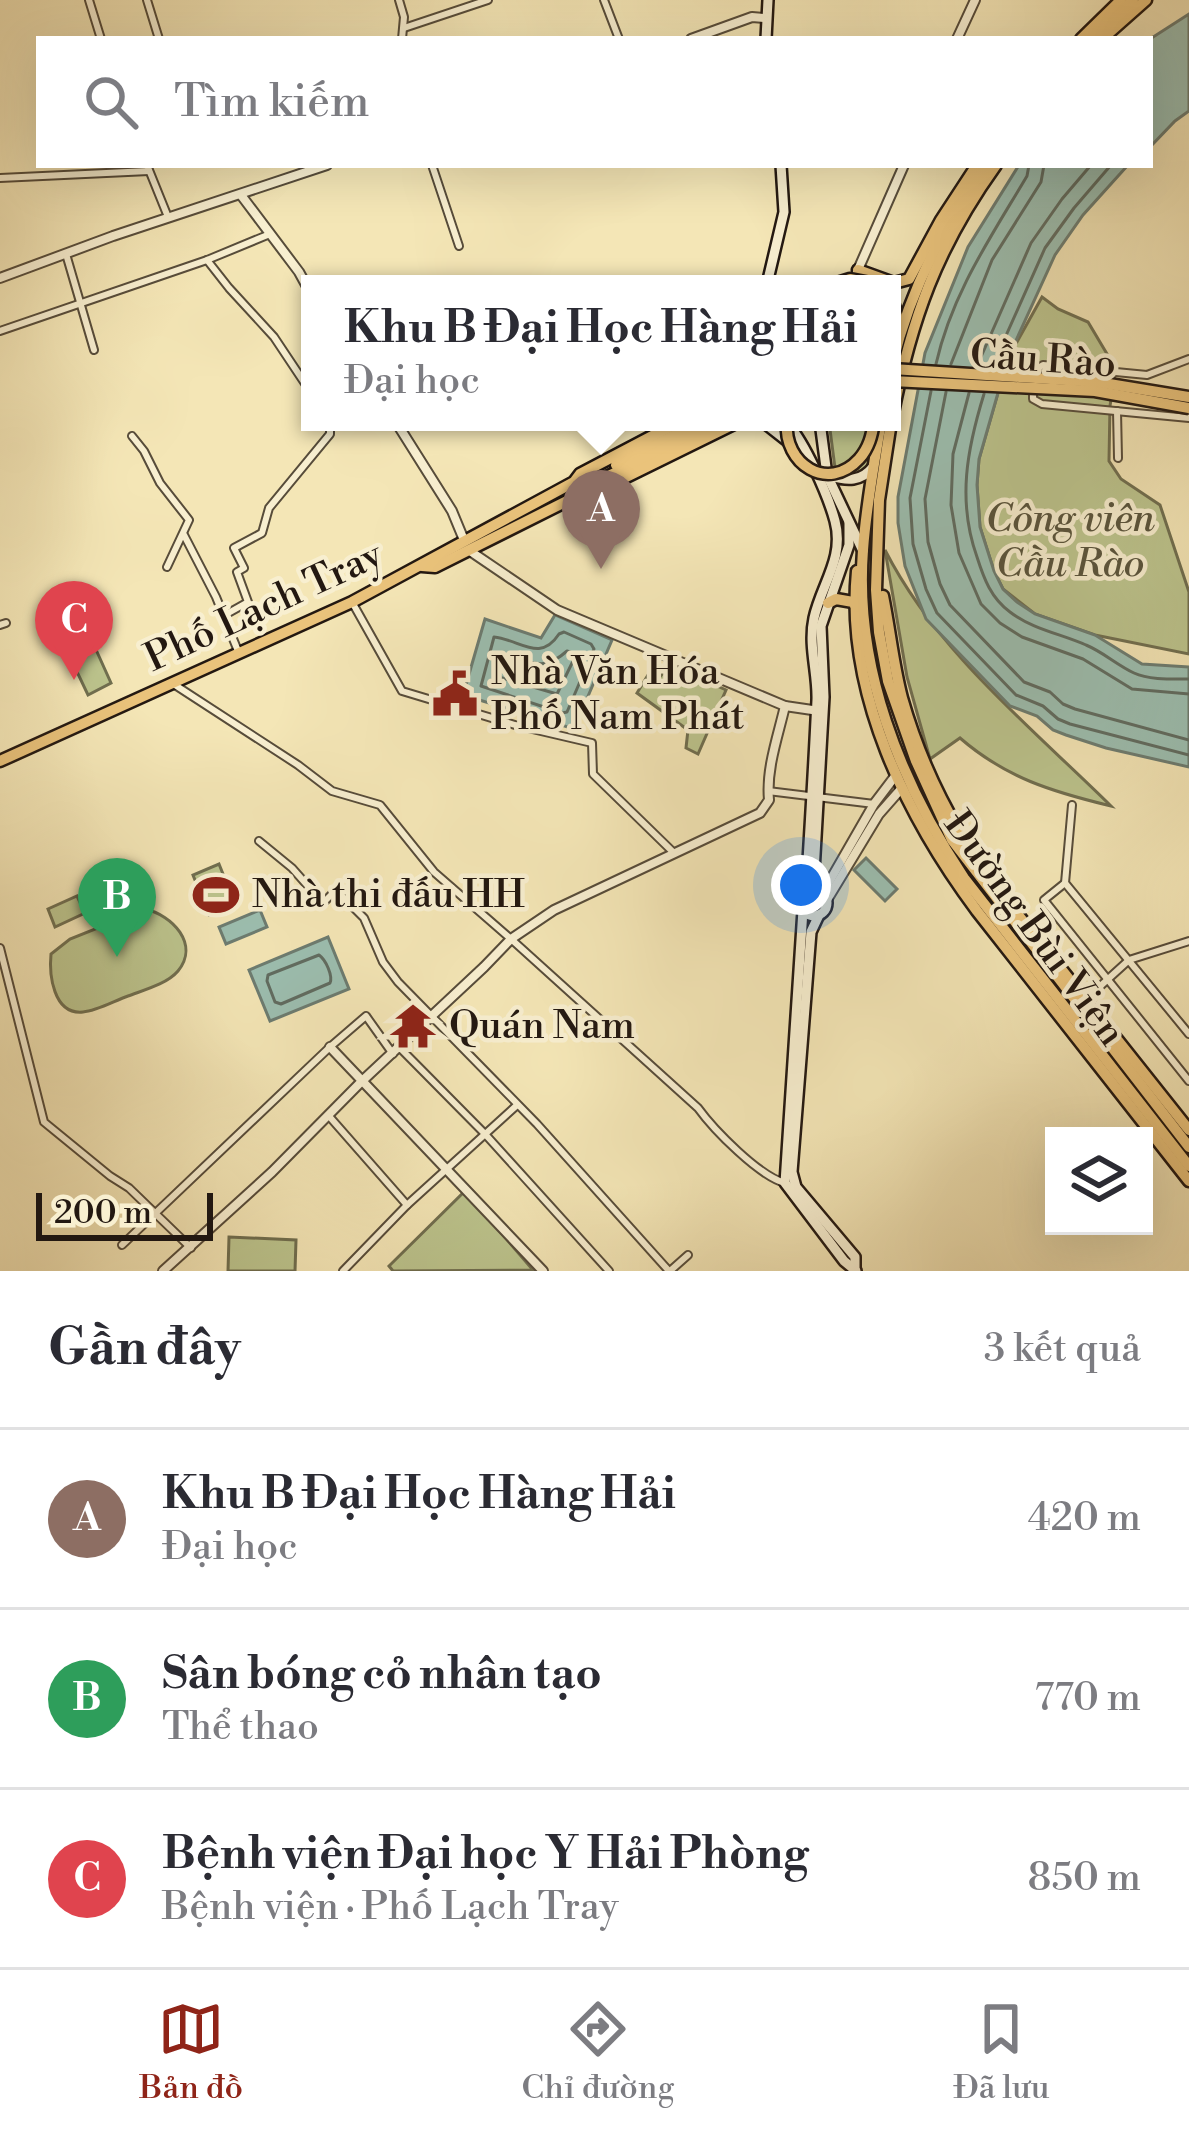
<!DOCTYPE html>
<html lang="vi">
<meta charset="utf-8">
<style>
body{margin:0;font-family:"Libre Bodoni",serif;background:#f7f7f7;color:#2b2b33}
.controls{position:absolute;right:36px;bottom:36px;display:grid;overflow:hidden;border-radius:0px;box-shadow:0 12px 48px #0002}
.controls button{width:108px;height:108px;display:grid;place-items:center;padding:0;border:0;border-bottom:3px solid #e1e1e2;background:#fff;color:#2b2b33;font:60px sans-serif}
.scale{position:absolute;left:36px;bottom:30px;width:177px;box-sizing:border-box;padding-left:12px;border:6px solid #231811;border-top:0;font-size:33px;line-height:42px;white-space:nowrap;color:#231811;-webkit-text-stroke:9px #f8efd0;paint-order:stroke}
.you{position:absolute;left:801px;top:885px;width:42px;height:42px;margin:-30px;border:9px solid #fff;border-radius:50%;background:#1a73e8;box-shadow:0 0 0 18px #1a73e833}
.badge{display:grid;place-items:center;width:78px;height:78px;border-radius:50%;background:#8f2418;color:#fff;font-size:39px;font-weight:700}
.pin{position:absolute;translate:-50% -99px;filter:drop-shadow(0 3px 6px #0008)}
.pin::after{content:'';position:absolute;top:63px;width:42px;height:36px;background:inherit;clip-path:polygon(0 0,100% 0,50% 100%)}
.popup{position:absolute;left:301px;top:275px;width:600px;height:156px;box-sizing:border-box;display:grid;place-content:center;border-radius:0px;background:#fff;filter:drop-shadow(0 3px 9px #0005);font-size:39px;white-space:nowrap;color:#7c7c81}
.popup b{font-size:45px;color:#2b2b33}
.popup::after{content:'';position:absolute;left:50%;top:100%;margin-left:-24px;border:24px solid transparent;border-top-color:#fff}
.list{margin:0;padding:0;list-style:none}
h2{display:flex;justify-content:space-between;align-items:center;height:156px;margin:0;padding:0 48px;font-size:51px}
h2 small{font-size:39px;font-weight:400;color:#7c7c81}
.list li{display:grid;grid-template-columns:78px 1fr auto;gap:36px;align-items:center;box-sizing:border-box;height:180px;padding:0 48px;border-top:3px solid #e1e1e2}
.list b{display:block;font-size:45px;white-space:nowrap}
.list p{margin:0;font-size:39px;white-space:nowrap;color:#7c7c81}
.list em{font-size:39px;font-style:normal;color:#7c7c81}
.icon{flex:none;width:66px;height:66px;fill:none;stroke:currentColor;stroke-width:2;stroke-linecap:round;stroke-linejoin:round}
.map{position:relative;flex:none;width:1189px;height:1271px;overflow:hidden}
.search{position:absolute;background:#fff;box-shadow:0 12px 48px #0002;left:36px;right:36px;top:36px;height:132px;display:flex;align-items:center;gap:30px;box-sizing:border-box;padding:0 42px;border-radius:0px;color:#7c7c81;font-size:45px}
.sheet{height:696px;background:#fff}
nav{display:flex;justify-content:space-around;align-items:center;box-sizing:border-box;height:168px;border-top:3px solid #e1e1e2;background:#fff;font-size:33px;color:#7c7c81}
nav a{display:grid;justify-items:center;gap:6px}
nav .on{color:#8f2418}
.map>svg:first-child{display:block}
.green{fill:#bcc48d;stroke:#706e4f;stroke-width:3}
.water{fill:#9cbfb1;stroke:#6c7c71;stroke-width:3}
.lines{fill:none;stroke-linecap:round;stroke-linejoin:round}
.shore{stroke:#606c61;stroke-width:3}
.minor-casing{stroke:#574c3a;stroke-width:10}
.tertiary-casing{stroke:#574c3a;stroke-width:12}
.secondary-casing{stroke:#231811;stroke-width:14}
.primary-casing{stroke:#231811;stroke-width:15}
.minor{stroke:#f8efd0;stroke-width:6}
.tertiary{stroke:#f8efd0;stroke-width:8}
.secondary{stroke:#f8efd0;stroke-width:9}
.primary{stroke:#eac37b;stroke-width:10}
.primary-bridge-casing{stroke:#231811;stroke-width:15;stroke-linecap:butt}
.primary-bridge{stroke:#eac37b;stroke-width:10}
.labels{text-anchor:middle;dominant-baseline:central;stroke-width:9;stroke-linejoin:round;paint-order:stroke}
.street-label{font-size:39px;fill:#231811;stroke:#f8efd0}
.park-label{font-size:39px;font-style:italic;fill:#59543c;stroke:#f8efd0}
.poi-label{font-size:39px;fill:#231811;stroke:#f8efd0;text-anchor:start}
</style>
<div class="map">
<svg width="1189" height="1271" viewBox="0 0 1189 1271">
<rect width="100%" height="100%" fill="#f4e6b6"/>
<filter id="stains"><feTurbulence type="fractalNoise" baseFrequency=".00167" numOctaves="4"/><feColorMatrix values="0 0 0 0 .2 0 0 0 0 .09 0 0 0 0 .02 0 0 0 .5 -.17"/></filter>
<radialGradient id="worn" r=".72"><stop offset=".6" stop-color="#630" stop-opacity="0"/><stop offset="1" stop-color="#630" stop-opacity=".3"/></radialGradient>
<g class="green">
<polygon points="1042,297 1058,309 1088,322 1116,369 1110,406 1109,461 1121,479 1160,505 1189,592 1189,654 1095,635 1035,614 1003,589 994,571 980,527 977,485 979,459 1008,358"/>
<path d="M 829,422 L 879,422 C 874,446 871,494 835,468 Z"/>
<path d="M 885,550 C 937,652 1031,727 1111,806 C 1053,792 1006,778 960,738 L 930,759 L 907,677 Z"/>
<polygon points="93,643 111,683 88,695 69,655"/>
<polygon points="677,668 726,690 698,754 686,748 688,730 637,693 648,675 656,681 666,670 673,673"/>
<polygon points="219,864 235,904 209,915 193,875"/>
<polygon points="77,896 85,913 55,927 48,909"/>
<path d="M 145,909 C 172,915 200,944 178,971 C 167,984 144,990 128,996 C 114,1001 97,1011 83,1012 C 53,1015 49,974 51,954 L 70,939 Z"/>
<polygon points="465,1191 533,1270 393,1271 389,1266"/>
<polygon points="229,1237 296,1240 295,1271 228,1271"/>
</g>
<g class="water">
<polygon points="1189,14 1189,111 1175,121 1150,147 1150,39"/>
<polygon points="1019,165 1128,165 1083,215 1055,255 1008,358 979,459 977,485 980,527 994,571 1003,589 1017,602 1035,614 1095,635 1142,664 1189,667 1189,767 1106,748 1066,735 1053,730 1037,716 1010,706 926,619 905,566 898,523 898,497 925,353 968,247"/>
<polygon points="555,615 612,640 574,729 463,695 485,619 541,638"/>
<polygon points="866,858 897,889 885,901 854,870"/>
<polygon points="260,910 267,927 226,944 219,927"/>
<polygon points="328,937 349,989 270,1021 249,970"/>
</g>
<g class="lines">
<g class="shore">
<path d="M 936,364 C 952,293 991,237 1027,176 L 1029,165"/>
<polyline points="951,364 992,260 1041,182 1044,165"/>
<polyline points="977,366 1031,243 1062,199 1091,165"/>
<polyline points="992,367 1045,248 1074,208 1111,165"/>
<polyline points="931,391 910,498 913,544 926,589 937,613 1016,695 1043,706 1058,719 1070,724 1189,755"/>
<polyline points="946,392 925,499 928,542 940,584 950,605 1024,682 1050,692 1063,704 1075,709 1189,740"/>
<polyline points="969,393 953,454 951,505 959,553 981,604 1000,623 1022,637 1083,659 1132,689 1189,694"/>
<path d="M 984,394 C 967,449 957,501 977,557 C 984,579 991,598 1010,612 C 1032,629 1061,634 1086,645 C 1103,652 1117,665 1134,673 C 1149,680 1172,679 1189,679"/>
<path d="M 564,632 L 591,644 L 594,649 L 567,712 L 562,713 L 481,686 L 494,637 C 521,640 540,663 559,634 Z"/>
<path d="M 567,651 L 573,653 L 574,659 L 557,694 L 502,678 L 498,674 L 502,659 L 505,656 C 533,661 542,673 567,651 Z"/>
<path d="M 319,955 C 326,960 333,976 330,983 L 281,1004 L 275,1002 L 267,981 L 268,975 Z"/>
</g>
<g class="minor-casing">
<g id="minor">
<polyline points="89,0 101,39"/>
<polyline points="147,0 159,39"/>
<polyline points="399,0 404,17 402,39"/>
<polyline points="604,0 619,39"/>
<polyline points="404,28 488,0"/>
<polyline points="147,165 168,217"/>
<polyline points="432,165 459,246"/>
<polyline points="0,178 149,171"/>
<polyline points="66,254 94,350"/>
<polyline points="207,260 229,288 274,337 310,391"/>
<polyline points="0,331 207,260 270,234"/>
<polyline points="1034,375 1035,370 1043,365 1147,375 1189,359"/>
<polyline points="1033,389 1033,399 1042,404 1189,418"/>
<polyline points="1117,411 1118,458"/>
<polyline points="132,436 144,451 160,483 189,520 167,567"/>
<polyline points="184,535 216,597 238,651"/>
<polyline points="352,602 402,691 515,725 592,743 593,774 674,853"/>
<polyline points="223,616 248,602 237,572 244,568 234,548 262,533 269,508 330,434 330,422"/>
<polyline points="0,625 6,623"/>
<path d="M 175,685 L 298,765 L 332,791 L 380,805 L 434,872 L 511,939 L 698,1108 C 714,1130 759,1176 785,1183"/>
<polyline points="768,791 874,804"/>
<polyline points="1072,805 1065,883 1189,1034"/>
<polyline points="259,841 292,868 323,903 336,890 364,918 383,962 398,982 537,1124 669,1271"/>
<polyline points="1065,883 1044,900 1189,1081"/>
<polyline points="0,948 44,1122 110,1176 129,1188 191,1248"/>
<polyline points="1085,1000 1129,960 1189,941"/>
<polyline points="399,1047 485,1134 609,1271"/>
<polyline points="328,1115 407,1205"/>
<polyline points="122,1245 330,1047 366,1016 393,1054"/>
<polyline points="343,1271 407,1205 516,1106"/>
<polyline points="670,1271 688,1255"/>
</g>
</g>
<g class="tertiary-casing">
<g id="tertiary">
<polyline points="691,39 752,17 765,18"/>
<polyline points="957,39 975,0"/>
<polyline points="241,195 299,272 310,292"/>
<polyline points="857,272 904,165"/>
<polyline points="0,278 113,236 327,165"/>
<polyline points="396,422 452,511 464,540"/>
<polyline points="470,551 557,610 785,706 819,711"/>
<polyline points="821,892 828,884 874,804 896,775"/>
<polyline points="827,900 879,814 901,789"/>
<polyline points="330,1047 543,1271"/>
<path d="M 163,1271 L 272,1172 L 361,1082 L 484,967 L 511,939 L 554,910 L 760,813 L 769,800 C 766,769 778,736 785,706"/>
</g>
</g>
<g class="secondary-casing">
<g id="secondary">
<polyline points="766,39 768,0"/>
<polyline points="767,284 784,212 781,165"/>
<polyline points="763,422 791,444"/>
<polyline points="820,422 827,475 863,551"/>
<path d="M 787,423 C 805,443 828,495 835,521 C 845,558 821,585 814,618 C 808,646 818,673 817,700 C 814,764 810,829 806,893"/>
<path d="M 830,476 C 847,481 861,482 873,467"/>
<circle cx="814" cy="903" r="13"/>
<polyline points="819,891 814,872 824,697 821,626 849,545 849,523"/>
<polyline points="803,910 785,1183 844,1261 856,1271"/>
<polyline points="819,915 811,932 792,1172 796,1187 855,1257 855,1270"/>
</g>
</g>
<g class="primary-casing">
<g id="primary">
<polyline points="1081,39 1121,0"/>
<polyline points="1091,39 1133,0"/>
<polyline points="1102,39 1146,0"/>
<polyline points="858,270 894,283 909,279 941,220 977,165"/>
<polyline points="892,298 897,316 892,330"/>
<path d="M 892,365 C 909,292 943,226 987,165"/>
<path d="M 892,418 C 911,320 937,247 996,165"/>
<path d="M 881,422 C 874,464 866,507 863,550 C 854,667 900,782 964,878 L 1189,1166"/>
<polyline points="891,422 879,500 876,590 879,632 888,681 916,761 952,840 1189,1147"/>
<polyline points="616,465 700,422"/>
<polyline points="581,492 586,487 719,422"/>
<polyline points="422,566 435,567 579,495 612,484 738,422"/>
<path d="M 857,571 C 845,693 907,817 977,911 L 1189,1181"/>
<path d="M 883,596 C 890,630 893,664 902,698 C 922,768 956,835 1001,892"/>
<polyline points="828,603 836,599 853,602 856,607"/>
<polyline points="0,761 352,602 574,482 580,474 679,422"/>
<polyline points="1019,916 1189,1130"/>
</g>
</g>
<use href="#minor" class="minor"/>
<use href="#tertiary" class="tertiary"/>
<use href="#secondary" class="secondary"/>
<use href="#primary" class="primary"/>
<g class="primary-bridge-casing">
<g id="primary-bridge">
<polyline points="834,284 850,279 876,284"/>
<polyline points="892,369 1097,382 1189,397"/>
<polyline points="892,381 1095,391 1189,408"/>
<path d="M 787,422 C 783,464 828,493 859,459 C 869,448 872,435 874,422"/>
</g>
</g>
<use href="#primary-bridge" class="primary-bridge"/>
</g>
<defs>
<g id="civic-bare" transform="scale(3.6)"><path d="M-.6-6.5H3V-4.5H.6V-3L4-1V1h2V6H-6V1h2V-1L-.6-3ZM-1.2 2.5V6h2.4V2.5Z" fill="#8f2418" stroke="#f8efd0" stroke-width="2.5" paint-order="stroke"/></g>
<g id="stadium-bare" transform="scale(3.6)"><path d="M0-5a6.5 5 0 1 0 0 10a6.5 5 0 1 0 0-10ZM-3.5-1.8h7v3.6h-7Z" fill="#8f2418" stroke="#f8efd0" stroke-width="2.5" paint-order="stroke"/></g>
<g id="temple-bare" transform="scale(3.6)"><path d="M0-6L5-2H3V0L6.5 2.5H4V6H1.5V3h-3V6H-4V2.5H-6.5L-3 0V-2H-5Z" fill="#8f2418" stroke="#f8efd0" stroke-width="2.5" paint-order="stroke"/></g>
</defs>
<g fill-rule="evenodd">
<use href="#civic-bare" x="455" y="694"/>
<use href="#stadium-bare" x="216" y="895"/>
<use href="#temple-bare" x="413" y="1026"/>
</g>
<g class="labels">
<g class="street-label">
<text transform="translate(1043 360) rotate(4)">Cầu Rào</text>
<text transform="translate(264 607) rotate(-25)">Phố Lạch Tray</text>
<text transform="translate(1034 929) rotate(54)">Đường Bùi Viện</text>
</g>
<g class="park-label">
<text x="1070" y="519">Công viên<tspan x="1070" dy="45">Cầu Rào</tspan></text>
</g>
<g class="poi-label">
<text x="491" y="672">Nhà Văn Hóa<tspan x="491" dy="45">Phố Nam Phát</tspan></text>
<text x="252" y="895">Nhà thi đấu HH</text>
<text x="449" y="1026">Quán Nam</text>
</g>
</g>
<rect width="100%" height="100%" filter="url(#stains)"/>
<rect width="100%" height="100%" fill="url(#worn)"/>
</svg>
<div class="controls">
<button><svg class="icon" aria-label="layers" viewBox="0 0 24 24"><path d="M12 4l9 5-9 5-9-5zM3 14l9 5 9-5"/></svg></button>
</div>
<div class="scale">200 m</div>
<div class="you"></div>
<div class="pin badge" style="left:601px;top:569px;background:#8d6e63">A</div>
<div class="popup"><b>Khu B Đại Học Hàng Hải</b>Đại học</div>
<div class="pin badge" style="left:117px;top:957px;background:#2e9e5b">B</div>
<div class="pin badge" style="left:74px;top:680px;background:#e0444e">C</div>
<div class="search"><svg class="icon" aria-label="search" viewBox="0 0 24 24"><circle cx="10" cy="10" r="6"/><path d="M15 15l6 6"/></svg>Tìm kiếm</div>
</div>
<section class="sheet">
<h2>Gần đây<small>3 kết quả</small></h2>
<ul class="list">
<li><span class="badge" style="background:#8d6e63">A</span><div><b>Khu B Đại Học Hàng Hải</b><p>Đại học</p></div><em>420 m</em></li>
<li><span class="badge" style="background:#2e9e5b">B</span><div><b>Sân bóng cỏ nhân tạo</b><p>Thể thao</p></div><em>770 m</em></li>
<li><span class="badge" style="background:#e0444e">C</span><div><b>Bệnh viện Đại học Y Hải Phòng</b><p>Bệnh viện · Phố Lạch Tray</p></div><em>850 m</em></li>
</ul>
</section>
<nav>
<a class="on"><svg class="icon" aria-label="map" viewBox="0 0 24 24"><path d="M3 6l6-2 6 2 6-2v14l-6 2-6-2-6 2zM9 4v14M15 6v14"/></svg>Bản đồ</a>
<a><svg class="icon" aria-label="directions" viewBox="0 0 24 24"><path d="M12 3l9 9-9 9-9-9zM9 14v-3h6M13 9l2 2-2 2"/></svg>Chỉ đường</a>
<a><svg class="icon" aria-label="saved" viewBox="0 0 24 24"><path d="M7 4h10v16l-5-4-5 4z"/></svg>Đã lưu</a>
</nav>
